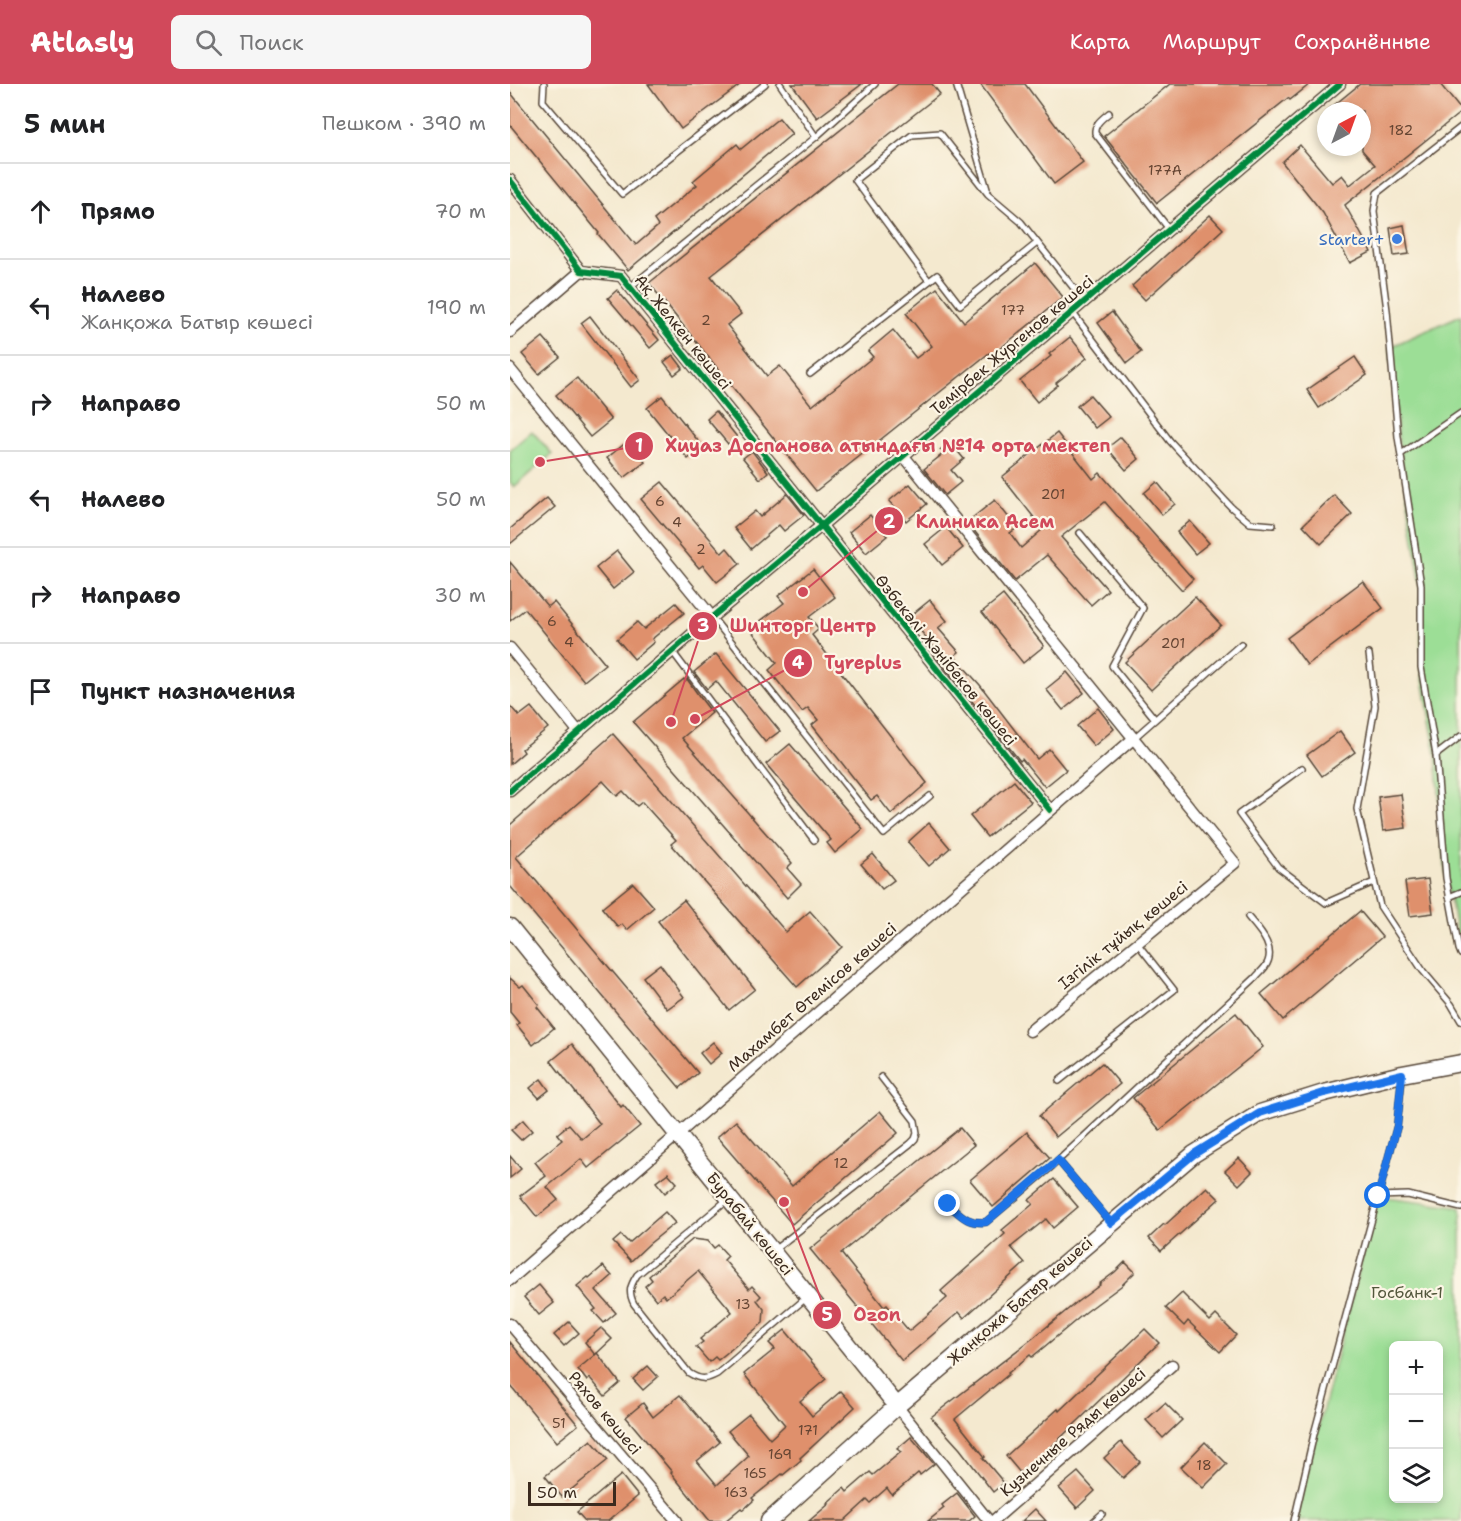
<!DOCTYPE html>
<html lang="ru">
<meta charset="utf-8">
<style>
body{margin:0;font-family:"Shantell Sans",sans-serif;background:#f6f6f6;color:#202124}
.controls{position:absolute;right:18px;bottom:18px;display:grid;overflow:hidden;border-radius:9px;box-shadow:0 3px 9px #0003}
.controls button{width:54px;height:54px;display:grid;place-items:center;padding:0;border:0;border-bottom:2px solid #e0e0e0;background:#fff;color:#202124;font:30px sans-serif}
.compass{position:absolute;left:807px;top:18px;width:54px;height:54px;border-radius:50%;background:#fff;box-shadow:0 3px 9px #0003;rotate:41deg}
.scale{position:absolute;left:18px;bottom:15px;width:88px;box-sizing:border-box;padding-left:6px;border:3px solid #3b2a1e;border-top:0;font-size:16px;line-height:21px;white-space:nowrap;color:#3b2a1e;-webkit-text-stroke:4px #fcf5e5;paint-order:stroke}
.stop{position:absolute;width:18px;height:18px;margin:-14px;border:4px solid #1a73e8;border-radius:50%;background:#fff}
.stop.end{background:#1a73e8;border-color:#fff;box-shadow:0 2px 6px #0008}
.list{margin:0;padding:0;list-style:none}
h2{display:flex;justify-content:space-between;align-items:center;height:78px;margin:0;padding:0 24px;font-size:26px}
h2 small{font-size:20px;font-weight:400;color:#757577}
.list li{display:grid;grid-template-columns:39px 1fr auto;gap:18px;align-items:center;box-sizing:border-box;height:96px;padding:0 24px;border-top:2px solid #e0e0e0}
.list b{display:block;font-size:22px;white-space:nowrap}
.list p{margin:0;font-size:20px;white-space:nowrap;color:#757577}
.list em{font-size:20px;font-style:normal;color:#757577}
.icon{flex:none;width:33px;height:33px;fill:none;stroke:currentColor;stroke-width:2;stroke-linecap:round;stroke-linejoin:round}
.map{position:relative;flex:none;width:951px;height:1437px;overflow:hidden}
header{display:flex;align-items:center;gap:36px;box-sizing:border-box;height:84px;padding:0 30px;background:#d1495b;color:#fff}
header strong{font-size:28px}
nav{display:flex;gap:33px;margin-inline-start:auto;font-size:21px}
.search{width:420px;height:54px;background:#f6f6f6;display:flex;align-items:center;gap:15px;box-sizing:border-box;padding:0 21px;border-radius:9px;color:#757577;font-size:22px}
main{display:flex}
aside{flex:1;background:#fff}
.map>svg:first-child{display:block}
.green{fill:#9cde96;stroke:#6c845a;stroke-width:1.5;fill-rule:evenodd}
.building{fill:#df906c}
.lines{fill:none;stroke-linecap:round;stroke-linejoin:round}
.lane-casing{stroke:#574739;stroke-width:8}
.street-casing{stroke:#574739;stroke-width:13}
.secondary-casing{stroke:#574739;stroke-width:19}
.lane{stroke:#fff;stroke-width:5}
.street{stroke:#fff;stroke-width:10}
.secondary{stroke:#fff;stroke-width:16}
.cycleway-casing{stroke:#fcf5e5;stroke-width:10}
.cycleway{stroke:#00873e;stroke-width:6}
.route{stroke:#1a73e8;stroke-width:8}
.shop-dot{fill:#3f7fe0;stroke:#fcf5e5;stroke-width:2}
.labels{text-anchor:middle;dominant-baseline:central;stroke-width:4.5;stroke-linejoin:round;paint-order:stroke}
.number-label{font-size:14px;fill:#644432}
.shop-label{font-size:16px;fill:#366cbe;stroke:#fcf5e5;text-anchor:end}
.street-label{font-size:16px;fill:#3b2a1e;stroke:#fcf5e5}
.park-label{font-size:16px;fill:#53573c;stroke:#fcf5e5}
.leader{fill:none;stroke:#d1495b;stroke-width:2}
.callout-dot{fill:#d1495b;stroke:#fcf5e5;stroke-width:2}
.mark-label{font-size:18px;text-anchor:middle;font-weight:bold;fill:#fff}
.callout-label{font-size:18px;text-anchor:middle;font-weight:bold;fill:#d1495b;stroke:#fcf5e5;stroke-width:4.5;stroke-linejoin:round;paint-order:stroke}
</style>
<header>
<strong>Atlasly</strong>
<div class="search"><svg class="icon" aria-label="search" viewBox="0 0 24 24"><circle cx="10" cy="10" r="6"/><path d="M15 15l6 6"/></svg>Поиск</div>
<nav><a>Карта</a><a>Маршрут</a><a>Сохранённые</a></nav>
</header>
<main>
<aside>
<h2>5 мин<small>Пешком · 390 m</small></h2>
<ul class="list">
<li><svg class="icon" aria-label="ahead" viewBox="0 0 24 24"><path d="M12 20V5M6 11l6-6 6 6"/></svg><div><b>Прямо</b></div><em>70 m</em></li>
<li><svg class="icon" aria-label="left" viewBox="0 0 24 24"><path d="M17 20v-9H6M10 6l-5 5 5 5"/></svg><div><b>Налево</b><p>Жанқожа Батыр көшесі</p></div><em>190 m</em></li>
<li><svg class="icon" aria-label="right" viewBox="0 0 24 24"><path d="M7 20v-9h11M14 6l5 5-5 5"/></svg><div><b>Направо</b></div><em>50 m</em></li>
<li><svg class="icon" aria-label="left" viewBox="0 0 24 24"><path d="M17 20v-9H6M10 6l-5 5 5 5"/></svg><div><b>Налево</b></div><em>50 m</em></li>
<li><svg class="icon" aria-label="right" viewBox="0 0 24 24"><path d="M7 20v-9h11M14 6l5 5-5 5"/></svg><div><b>Направо</b></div><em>30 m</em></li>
<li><svg class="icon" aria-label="arrive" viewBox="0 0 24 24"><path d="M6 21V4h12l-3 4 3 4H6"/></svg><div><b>Пункт назначения</b></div></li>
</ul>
</aside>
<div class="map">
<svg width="951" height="1437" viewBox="0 0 951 1437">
<rect width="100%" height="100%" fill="#fcf5e5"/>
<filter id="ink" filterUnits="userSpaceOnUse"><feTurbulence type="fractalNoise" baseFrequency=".0167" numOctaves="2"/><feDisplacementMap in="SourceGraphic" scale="12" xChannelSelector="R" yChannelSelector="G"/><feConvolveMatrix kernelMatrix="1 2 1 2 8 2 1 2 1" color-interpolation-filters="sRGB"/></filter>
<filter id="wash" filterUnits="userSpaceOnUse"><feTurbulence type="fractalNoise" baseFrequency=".008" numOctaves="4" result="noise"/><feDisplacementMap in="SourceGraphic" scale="24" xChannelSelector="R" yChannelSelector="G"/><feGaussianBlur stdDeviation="1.35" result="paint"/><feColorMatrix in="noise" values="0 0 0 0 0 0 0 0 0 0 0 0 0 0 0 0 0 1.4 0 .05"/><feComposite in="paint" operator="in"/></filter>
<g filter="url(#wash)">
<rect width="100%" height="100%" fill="#f4e9cf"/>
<g class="green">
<polygon points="951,231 951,870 936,794 926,671 911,583 911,501 888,353 880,263"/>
<polygon points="22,347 42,370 4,403 0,398 0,366"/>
<path d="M 868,1112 L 945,1122 L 951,1124 L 951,1437 L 784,1437 ZM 884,1262 L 928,1262 L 928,1414 L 884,1414 Z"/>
</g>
<g id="blocks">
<g class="building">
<polygon points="138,0 231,0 171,45"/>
<polygon points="282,0 352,0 307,34"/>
<polygon points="388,0 422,0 430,10 201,192 231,230 217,241 257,292 270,282 302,322 363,273 358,267 383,246 406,274 422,262 396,229 427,204 454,238 525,179 553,213 481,272 479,269 306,407 139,199"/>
<polygon points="470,0 515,0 573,78 544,100"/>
<polygon points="660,0 800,0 780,16 778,14 647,119 594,52"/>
<polygon points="850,0 930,0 951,26 951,28 835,121 861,168 840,179 813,129 772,78 790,61 822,99 832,91 840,101 865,81 852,66 852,27 817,27"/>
<polygon points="0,8 126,161 148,142 144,136 187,101 183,97 227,60 231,65 269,34 282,50 118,186 88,150 89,149 0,41"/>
<polygon points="700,131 713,145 635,216 622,202"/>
<polygon points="894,141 899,170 884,172 880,144"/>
<polygon points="107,206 149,256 140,264 98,214"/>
<polygon points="602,228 631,268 617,279 588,239"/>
<polygon points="80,232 130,296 121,303 71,239"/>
<polygon points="33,253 50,273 29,290 12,270"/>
<polygon points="560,253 577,274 546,299 548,301 527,318 510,297 541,272 539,270"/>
<polygon points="163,271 173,284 164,291 154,278"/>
<polygon points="845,273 857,291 809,324 797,306"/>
<polygon points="67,294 101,336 80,353 46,311"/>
<polygon points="580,311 599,333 585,344 567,322"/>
<polygon points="152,312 193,363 178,375 137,324"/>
<polygon points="206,327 227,353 218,360 197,335"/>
<polygon points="547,349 583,395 590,389 683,495 672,506 628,458 629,457 595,418 551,453 598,506 581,521 537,471 505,497 457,438 485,416 507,444 500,449 511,464 533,445 492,393"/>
<polygon points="611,353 629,375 616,386 597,364"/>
<polygon points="118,357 135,378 114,394 97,374"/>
<polygon points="440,358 454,375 441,386 451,398 435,411 414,385 434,369 430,366"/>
<polygon points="242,367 258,388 250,395 233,374"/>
<polygon points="152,398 212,469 217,464 230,480 207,498 193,481 189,484 131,415"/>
<polygon points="647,398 665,420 652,431 634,409"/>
<polygon points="400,400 417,420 396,437 379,417"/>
<polygon points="277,410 294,431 274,447 269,441 241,465 224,444 245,427 250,433"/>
<polygon points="824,411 842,430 811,460 793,441"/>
<polygon points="37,414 45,423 0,460 0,445"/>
<polygon points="360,431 377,452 356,469 339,448"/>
<polygon points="680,437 699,459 685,470 667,448"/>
<polygon points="436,443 453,464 432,481 415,460"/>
<polygon points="107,467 124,488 103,505 86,484"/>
<polygon points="0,478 38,523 44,518 95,580 74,597 15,525 0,537"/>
<polygon points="303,485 325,513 299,533 309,545 302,551 417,699 381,730 367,712 361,716 302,641 308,636 298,624 292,628 259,586 267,579 240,545 274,519 268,512"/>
<polygon points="853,497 873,524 797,581 777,554"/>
<polygon points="493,511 534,562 513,579 472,528"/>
<polygon points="685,513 711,541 641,606 615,578"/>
<polygon points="420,516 437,537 428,544 449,568 444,572 470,601 527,675 539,665 556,686 535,703 512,675 510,677 421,566 424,563 399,533"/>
<polygon points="166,519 174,529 142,555 144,558 124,575 107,555 127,538 134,545"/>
<polygon points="206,570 270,647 255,658 206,597 197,605 184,588"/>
<polygon points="557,588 574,609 553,626 536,605"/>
<polygon points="174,595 175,597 177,595 189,612 202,629 172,654 282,779 277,784 291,800 277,814 123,638"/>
<polygon points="0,622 9,632 21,623 38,644 12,665 14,668 0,680"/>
<polygon points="588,624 604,645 584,662 567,642"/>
<polygon points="830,647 845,668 812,692 797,671"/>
<polygon points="103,650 276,848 300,827 332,863 287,903 161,760 166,756 132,718 127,722 113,707 107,712 93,697 6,773 188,989 170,1004 0,802 0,741"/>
<polygon points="280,660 353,745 325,769 317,759 321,756 256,680"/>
<polygon points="504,697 521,718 477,753 460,732"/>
<polygon points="891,710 896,744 873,747 868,713"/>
<polygon points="419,739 440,764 419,782 398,758"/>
<polygon points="363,770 384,796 372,805 351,780"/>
<polygon points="918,795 923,829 900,832 895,798"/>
<polygon points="123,799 144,823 117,846 112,840 108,843 92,824"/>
<polygon points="174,816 245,905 219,926 148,837"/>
<polygon points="850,827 872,853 773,936 751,910"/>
<polygon points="150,880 174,913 157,925 133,893"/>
<polygon points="0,894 10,903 13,901 29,921 27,923 44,944 23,961 7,941 9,939 0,928"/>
<polygon points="726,929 753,963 650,1046 623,1014"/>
<polygon points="203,958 212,969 199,980 190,969"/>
<polygon points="62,960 111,1023 113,1021 130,1042 78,1084 71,1075 37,1103 48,1116 27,1133 10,1112 36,1092 25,1078 52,1056 47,1050 59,1040 72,1055 90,1040 41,977"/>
<polygon points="592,979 610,1000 546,1053 529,1032"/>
<polygon points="31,995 39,1006 29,1014 20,1004"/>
<polygon points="370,1027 388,1049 282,1140 207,1053 226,1037 282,1102"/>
<polygon points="13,1036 22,1047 11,1056 1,1046"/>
<polygon points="450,1044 464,1061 331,1169 374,1223 377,1221 399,1247 437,1214 431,1207 495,1150 492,1146 523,1120 519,1116 544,1095 568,1123 543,1144 536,1135 501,1163 515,1179 454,1234 449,1228 392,1277 300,1165"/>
<polygon points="517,1048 540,1074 483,1123 460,1096"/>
<polygon points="0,1072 11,1085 0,1094"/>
<polygon points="729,1074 742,1088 729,1101 715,1087"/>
<polygon points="158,1089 167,1099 155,1109 146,1098"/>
<polygon points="697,1103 709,1115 651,1167 639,1154 654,1140 655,1141"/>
<polygon points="155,1128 165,1139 139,1160 121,1177 103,1158 111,1151 119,1159"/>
<polygon points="183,1155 198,1157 204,1164 208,1161 218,1172 214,1176 239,1205 242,1202 251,1212 247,1216 254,1225 253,1239 208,1276 205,1273 199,1278 186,1263 193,1258 190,1255 222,1228 188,1187 156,1214 153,1210 146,1216 135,1202 142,1196 139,1192"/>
<polygon points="615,1178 625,1188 611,1202 576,1228 522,1273 520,1271 498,1289 499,1290 445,1335 475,1373 473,1374 494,1399 483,1408 450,1365 421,1333 523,1254 567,1218 590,1201 589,1200 605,1188"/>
<polygon points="93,1182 102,1192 86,1206 106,1229 94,1239 83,1227 86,1225 67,1202 78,1193 79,1194"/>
<polygon points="29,1201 44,1219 29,1231 14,1213"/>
<polygon points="672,1209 700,1237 706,1231 726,1251 710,1268 678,1237 674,1242 656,1224"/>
<polygon points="59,1238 69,1249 54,1262 44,1251"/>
<polygon points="91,1244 102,1255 85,1271 75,1258"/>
<polygon points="635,1245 649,1259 512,1391 496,1372 548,1325 549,1327"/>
<polygon points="275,1246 316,1295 290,1317 302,1332 331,1307 345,1323 290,1374 291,1376 273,1391 272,1390 242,1414 244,1416 233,1426 231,1424 215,1437 200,1437 161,1389 162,1388 116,1333 133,1319 143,1333 170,1311 210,1358 187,1377 207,1401 239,1372 218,1347 239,1330 260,1355 275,1341 234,1290 265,1265 259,1259"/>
<polygon points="0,1258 68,1341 47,1358 0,1301"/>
<polygon points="87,1269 110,1299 95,1312 80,1294 77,1297 68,1285"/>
<polygon points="138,1282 148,1293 133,1306 123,1295"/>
<polygon points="655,1319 672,1336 653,1354 636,1336"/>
<polygon points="401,1353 424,1380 410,1391 408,1389 382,1411 377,1404 360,1419 357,1416 334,1437 299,1437 319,1420 317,1419 334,1404 337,1408 360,1388 363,1391 391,1368 387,1365"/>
<polygon points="81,1356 98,1376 52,1413 35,1392"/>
<polygon points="611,1358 630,1378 613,1394 594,1374"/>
<polygon points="695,1358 717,1380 693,1404 671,1383"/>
<polygon points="568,1388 585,1407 567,1424 549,1404"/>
<polygon points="111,1391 128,1412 98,1437 75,1437 67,1428"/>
<polygon points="447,1409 465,1432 459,1437 418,1437 434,1424 432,1421"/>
<polygon points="525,1425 536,1437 512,1437"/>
</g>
</g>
</g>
<g filter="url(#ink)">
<use href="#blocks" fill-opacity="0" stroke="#574739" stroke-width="1.5"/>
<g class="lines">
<g class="lane-casing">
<g id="lane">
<polyline points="34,0 33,17 112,110 255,0"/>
<polyline points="270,0 306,53"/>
<polyline points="446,0 477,105"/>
<path d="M 599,29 C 593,34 584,40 585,49 L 659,145"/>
<polyline points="951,43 867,109 864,127 877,226 888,353 911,501 911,583 926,671 936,794 949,865 951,870"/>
<polyline points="419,197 345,96 402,51 430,49 478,110 511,138 574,217"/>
<polyline points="120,203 306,53 365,0"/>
<polyline points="562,228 660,357 721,423 740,439 763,441"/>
<polyline points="300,290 427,191 450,221 527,159"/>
<polyline points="891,370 951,329"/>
<polyline points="570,449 633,524 602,582 645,635"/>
<polyline points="202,533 374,750 420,712"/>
<polyline points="162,567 304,756"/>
<polyline points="859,570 865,622 847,725 870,822 913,887 941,920 951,937"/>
<polyline points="624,654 731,560"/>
<polyline points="926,671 951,652"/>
<polyline points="792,684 729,730 768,783 816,819 864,798"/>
<polyline points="939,813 951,808"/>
<polyline points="549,997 664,906 627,859"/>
<polyline points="548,1076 600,1138"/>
<polyline points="868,1112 898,1111 951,1124"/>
<path d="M 218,1115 L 127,1191 C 120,1202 118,1208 124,1220 L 179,1289 C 190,1296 196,1296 207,1290 L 296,1214"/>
<path d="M 438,1120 C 451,1131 457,1140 476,1138 L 539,1085 L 745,894 C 748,890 752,887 755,883 C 768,865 749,846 738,833"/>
<polyline points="264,1166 400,1060 405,1055 407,1049 405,1037 371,993"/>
<polyline points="584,1437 592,1430"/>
<polyline points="784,1437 804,1350 887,1042 892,992"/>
</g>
</g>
<g class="street-casing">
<g id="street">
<polyline points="0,96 71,187 111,192 540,726"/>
<polyline points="0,248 71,187"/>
<polyline points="0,285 202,533"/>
<polyline points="393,371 725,779 520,947"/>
<polyline points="0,564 68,647"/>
<polyline points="0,707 202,533 311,442 830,0"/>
<polyline points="0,1196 624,654"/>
<polyline points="0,1240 167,1437"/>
<polyline points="387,1322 479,1437"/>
<polyline points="483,1437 662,1281"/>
</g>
</g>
<g class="secondary-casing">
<g id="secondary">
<polyline points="0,843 387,1322"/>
<polyline points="259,1437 387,1322 684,1070 750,1029 814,1009 892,990 951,979"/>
</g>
</g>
<use href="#lane" class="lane"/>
<use href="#street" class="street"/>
<use href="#secondary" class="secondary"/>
<g class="cycleway-casing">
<g id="cycleway">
<polyline points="0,96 71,187 111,192 540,726"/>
<polyline points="0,707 202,533 311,442 830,0"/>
</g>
</g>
<use href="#cycleway" class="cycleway"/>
</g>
</g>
<g class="lines" filter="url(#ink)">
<path class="route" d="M 438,1120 C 451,1131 457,1140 476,1138 L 548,1076 L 601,1139 L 684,1070 L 750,1029 L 814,1009 L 892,990 L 887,1042 L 868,1112"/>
</g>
<circle class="shop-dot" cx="887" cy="155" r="6"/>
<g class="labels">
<g class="number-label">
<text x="891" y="46">182</text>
<text x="655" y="86">177А</text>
<text x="503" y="226">177</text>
<text x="196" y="236">2</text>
<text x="543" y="410">201</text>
<text x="150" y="417">6</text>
<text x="167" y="438">4</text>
<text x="191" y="465">2</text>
<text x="42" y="537">6</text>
<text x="59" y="558">4</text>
<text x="663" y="559">201</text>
<text x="331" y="1079">12</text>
<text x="233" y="1220">13</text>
<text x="49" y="1339">51</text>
<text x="298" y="1346">171</text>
<text x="270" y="1370">169</text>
<text x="694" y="1381">18</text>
<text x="245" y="1389">165</text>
<text x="226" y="1408">163</text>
</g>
<g class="shop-label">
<text x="875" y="155">Starter+</text>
</g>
<g class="street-label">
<text transform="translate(173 248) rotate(51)">Ақ Желкен көшесі</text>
<text transform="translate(502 261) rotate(-40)">Темірбек Жүргенов көшесі</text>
<text transform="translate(436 576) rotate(51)">Өзбекәлі Жәнібеков көшесі</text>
<text transform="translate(613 851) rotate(-39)">Ізгілік тұйық көшесі</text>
<text transform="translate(302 913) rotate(-41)">Махамбет Өтемісов көшесі</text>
<text transform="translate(240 1140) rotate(51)">Бурабай көшесі</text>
<text transform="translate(510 1217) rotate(-41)">Жанқожа Батыр көшесі</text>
<text transform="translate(95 1329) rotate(50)">Ряхов көшесі</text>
<text transform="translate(563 1348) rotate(-41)">Кузнечные Ряды көшесі</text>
</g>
<g class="park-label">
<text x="897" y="1208">Госбанк-1</text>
</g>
</g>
<path class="leader" d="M30 378L129 362M293 508L379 437M161 638L193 542M185 635L288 579M274 1118L317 1231"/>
<g class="callout-dot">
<circle cx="30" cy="378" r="6"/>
<circle cx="293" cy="508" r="6"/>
<circle cx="161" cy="638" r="6"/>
<circle cx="185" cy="635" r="6"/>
<circle cx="274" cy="1118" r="6"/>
<circle cx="129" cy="362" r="15"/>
<circle cx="379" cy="437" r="15"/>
<circle cx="193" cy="542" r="15"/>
<circle cx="288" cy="579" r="15"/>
<circle cx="317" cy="1231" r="15"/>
</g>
<g class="mark-label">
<text x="129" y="368">1</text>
<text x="379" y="444">2</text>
<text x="193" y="548">3</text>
<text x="288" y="585">4</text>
<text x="317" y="1237">5</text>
</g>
<g class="callout-label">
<text x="378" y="368">Хиуаз Доспанова атындағы №14 орта мектеп</text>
<text x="475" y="444">Клиника Асем</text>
<text x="293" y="548">Шинторг Центр</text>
<text x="353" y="585">Tyreplus</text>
<text x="367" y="1237">Ozon</text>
</g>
</svg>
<div class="controls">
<button>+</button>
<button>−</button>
<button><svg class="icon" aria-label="layers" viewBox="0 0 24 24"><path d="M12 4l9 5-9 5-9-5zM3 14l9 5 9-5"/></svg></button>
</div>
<svg class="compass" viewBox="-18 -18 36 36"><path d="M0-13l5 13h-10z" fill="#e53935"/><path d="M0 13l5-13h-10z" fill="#757577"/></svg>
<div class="scale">50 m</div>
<div class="stop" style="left:868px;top:1112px"></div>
<div class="stop end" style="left:438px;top:1120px"></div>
</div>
</main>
